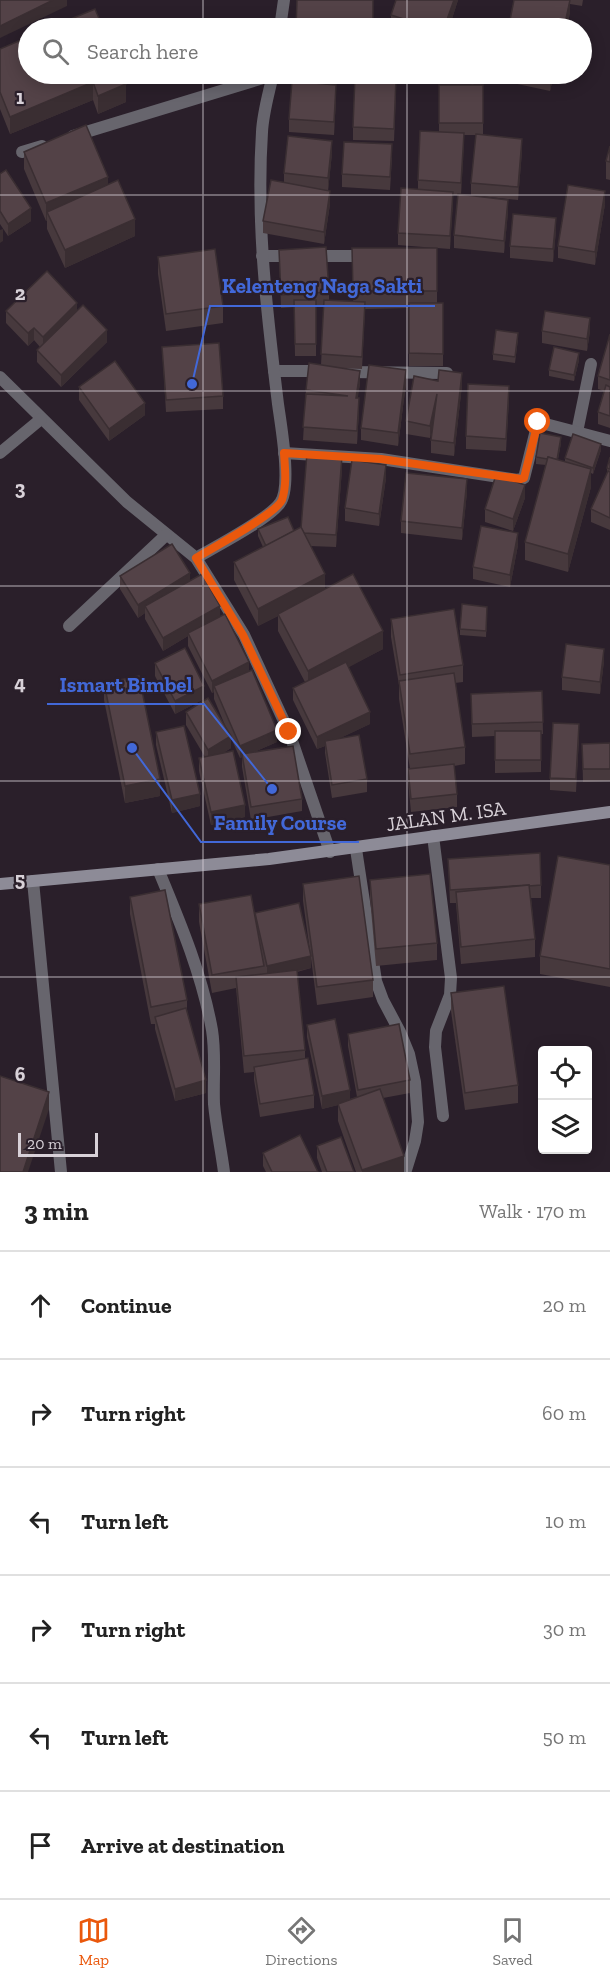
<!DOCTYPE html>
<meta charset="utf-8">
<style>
body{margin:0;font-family:"Zilla Slab",serif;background:#f2f2f2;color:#222}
.controls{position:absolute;right:18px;bottom:18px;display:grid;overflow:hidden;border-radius:6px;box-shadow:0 3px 15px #0003}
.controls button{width:54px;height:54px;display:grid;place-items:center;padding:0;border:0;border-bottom:2px solid #e0e0e0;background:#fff;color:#222;font:30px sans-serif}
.scale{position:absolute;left:18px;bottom:15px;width:80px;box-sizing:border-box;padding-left:6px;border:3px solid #d8d1d8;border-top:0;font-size:16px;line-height:21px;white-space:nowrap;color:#d8d1d8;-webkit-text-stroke:4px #2a1f2a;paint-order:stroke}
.stop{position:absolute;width:18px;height:18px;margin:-14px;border:4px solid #ea580c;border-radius:50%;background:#fff}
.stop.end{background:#ea580c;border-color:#fff;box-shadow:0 2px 6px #0008}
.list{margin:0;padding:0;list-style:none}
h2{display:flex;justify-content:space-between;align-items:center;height:78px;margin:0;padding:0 24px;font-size:26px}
h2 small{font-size:20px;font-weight:400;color:#767676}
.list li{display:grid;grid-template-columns:39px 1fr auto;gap:18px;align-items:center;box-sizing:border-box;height:108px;padding:0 24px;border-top:2px solid #e0e0e0}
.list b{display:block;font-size:22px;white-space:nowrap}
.list em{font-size:20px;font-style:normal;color:#767676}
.icon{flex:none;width:33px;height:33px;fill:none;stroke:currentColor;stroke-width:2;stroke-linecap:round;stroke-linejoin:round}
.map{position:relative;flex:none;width:610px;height:1172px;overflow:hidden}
.search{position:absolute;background:#fff;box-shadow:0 3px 15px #0003;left:18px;right:18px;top:18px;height:66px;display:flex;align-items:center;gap:15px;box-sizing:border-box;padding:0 21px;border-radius:33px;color:#767676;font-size:22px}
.sheet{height:726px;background:#fff}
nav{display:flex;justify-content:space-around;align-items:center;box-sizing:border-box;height:84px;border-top:2px solid #e0e0e0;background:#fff;font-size:16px;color:#767676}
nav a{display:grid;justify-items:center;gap:3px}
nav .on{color:#ea580c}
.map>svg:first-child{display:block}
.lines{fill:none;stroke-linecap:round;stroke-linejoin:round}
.minor{stroke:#67656d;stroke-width:12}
.secondary{stroke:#8d8b97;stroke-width:12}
.wall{fill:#47393d}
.shaded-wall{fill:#3a2e32}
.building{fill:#534247;stroke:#3a2e32;stroke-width:1.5}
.route{stroke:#ea580c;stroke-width:8}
.grid{fill:none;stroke:#d8d1d8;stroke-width:1.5;stroke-opacity:0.55}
.labels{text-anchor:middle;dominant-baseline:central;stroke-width:4.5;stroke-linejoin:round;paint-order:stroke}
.street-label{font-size:20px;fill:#d8d1d8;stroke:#2a1f2a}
.grid-label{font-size:20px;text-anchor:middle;font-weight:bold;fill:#d8d1d8;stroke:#2a1f2a;stroke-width:4.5;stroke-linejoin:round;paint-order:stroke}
.leader{fill:none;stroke:#4268d8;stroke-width:2}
.callout-dot{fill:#4268d8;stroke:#2a1f2a;stroke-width:2}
.callout-label{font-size:21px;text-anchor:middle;font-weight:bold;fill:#4268d8;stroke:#2a1f2a;stroke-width:4.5;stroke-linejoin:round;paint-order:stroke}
</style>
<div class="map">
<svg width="610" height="1172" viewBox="0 0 610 1172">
<rect width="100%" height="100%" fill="#2a1f2a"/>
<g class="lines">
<g class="minor">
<polyline points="280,28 284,0"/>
<polyline points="73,136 273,75"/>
<polyline points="22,152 42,146"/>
<polyline points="262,256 294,256"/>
<polyline points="311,256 369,256"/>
<polyline points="274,371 324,371"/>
<polyline points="344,372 447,373"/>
<polyline points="0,377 127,502 196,558 244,635 289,732 330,852"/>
<polyline points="577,432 591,364"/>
<polyline points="0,453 41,419"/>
<polyline points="284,453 381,459 518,480 524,478 538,422 610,441"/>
<path d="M 196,558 C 215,547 269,519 280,503 C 292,487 281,426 278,404 C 267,314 256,223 262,132 C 263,112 269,93 273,74"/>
<polyline points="69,626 166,535"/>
<polyline points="433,836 451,978 450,995 436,1031 435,1047 443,1116"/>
<polyline points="356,849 376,981 383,1000 400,1032 409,1054 415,1082 418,1122 415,1141 406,1170"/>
<path d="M 158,869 C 180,922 202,974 212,1030 C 216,1055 213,1079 214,1104 C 216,1126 221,1149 224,1172"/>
<polyline points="33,881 61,1172"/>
</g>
<polyline class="secondary" points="0,884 269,859 610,812"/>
</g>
<g class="wall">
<polygon points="458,0 449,28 394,28 391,27 391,15"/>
<polygon points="514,0 583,0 582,6 570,4 570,12 567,28 507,28 510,28 510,20"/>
<polygon points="0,49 121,74 126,102 98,114 93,100 10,134 0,109"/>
<polygon points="409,74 434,74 431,82"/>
<polygon points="442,74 477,74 473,85 483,85 483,135 522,151 518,200 471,195 471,183 476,135 464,135 461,194 508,212 504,253 454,248 454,235 458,195 453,195 450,249 437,248 437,303 443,303 443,366 409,366 409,308 365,309 362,369 338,368 360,384 357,398 359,410 357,444 303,440 306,390 321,365 324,305 316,306 316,356 295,356 294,307 281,308 279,250 329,292 329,300 353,301 352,248 436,248 398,245 398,233 418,189 418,180 439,132 439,85 473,85"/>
<polygon points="499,74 554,74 550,91 499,80"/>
<polygon points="396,90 394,141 353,140 353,127"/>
<polygon points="336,97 334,135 289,132 289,119"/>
<polygon points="610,146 610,180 606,179 606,161"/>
<polygon points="24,152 108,185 135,236 65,268 47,229 47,220 46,221 24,169"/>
<polygon points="332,153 328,191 330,204 324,244 263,233 263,221 284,183 284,173"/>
<polygon points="392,157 390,190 342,187 342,174"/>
<polygon points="0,174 31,221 8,236 0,224"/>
<polygon points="605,204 595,265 558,258 558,246"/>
<polygon points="556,230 553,262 510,258 510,246"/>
<polygon points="158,257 223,306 223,323 166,331 158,274"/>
<polygon points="77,310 107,342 61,387 37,362 37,350 40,347 34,340 28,346 6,323 6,311"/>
<polygon points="542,331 590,331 587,351 542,343"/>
<polygon points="610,334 610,428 598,424 598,412 604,391 598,389 598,376"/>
<polygon points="518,339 515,363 493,360 493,354"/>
<polygon points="162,347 223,396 223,409 166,412"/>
<polygon points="579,360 574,381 549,376 549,370"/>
<polygon points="406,383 398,446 361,440 361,428"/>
<polygon points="462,385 454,456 431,453 431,440 433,423 430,438 406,434 406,421"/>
<polygon points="79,387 145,415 109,441 79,400"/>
<polygon points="509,399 506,451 466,449 466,436"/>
<polygon points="561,443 558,460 565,462 565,458 601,450 593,474 591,473 591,487 568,572 525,560 525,542 546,465 536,464 536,457"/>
<polygon points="610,457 610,530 591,522 591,509 607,473 607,468"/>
<polygon points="342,469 336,547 310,546 325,589 383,649 348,667 370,724 340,738 367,779 367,792 332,798 325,753 325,746 317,749 293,700 293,688 305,682 278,631 278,616 258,626 234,580 234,562 263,547 258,536 258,529 294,531 301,527"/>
<polygon points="386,478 379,526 345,521 345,508"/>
<polygon points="467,492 462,540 401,533 401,521"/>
<polygon points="525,498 513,531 485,522 485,509"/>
<polygon points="518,545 510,587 473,579 473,567"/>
<polygon points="120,576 190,580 220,617 249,672 277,742 252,753 302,799 302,811 251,820 242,767 242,757 240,758 231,738 231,748 223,753 245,817 211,825 199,771 199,758 205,757 186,725 186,712 227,730 214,699 214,692 212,693 188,646 188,636 163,651 145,619 145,613 138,618 120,589"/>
<polygon points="487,614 486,637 460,635 460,629"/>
<polygon points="391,619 463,665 463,682 455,683 465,747 465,764 454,766 457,794 457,807 411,812 408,781 408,769 410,769 399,699 399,685 391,637"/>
<polygon points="604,661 600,694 562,690 562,677"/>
<polygon points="155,663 204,699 175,714 155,676"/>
<polygon points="104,683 160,796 125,803 104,700"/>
<polygon points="542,691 543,734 541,734 541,772 495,773 495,736 472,737 471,694"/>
<polygon points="156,732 200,806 172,813 156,745"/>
<polygon points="579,737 576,792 550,790 550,778"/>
<polygon points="610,743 610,781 583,782 582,744"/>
<polygon points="448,859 541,885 541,898 531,898 535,939 535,957 461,964 456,903 450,903"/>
<polygon points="610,865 610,987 540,974 540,956"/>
<polygon points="370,880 437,943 437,960 376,966 370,898"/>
<polygon points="303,884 373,980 373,997 317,1005 311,958 311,968 297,972 305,1050 305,1058 314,1095 314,1108 260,1117 254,1080 254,1072 244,1073 236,988 212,993 199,922 199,904 255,917 255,913 310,952 303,901"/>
<polygon points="130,897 187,1000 187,1010 206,1093 175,1101 155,1029 155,1024 151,1024 130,914"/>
<polygon points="451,993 518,1085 518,1103 465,1110 451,1011"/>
<polygon points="307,1025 350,1099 357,1097 348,1046 348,1034 410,1080 410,1093 383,1098 404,1172 356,1172 338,1121 338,1105 322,1109 307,1037"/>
<polygon points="317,1146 354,1172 322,1172 317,1158"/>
<polygon points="263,1153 318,1172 266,1172 263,1166"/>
</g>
<g class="shaded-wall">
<polygon points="53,0 67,0 67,6 0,38 0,26"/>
<polygon points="454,0 458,0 449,28 444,28"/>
<polygon points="570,0 570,12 567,28 564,28"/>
<polygon points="431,74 434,74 431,82"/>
<polygon points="473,74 477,74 473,85"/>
<polygon points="551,74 554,74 550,91 550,79"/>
<polygon points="93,82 93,100 10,134 10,117"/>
<polygon points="126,84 126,102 98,114 98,96"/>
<polygon points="336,85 336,97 334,135 334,122"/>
<polygon points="464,133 464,145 461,195 461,183"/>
<polygon points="522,139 522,151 518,200 518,187"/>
<polygon points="332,141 332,153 328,191 328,178"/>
<polygon points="108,177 108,194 47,212 47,220 46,221 46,203"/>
<polygon points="330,191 330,204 324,244 324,232"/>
<polygon points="605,191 605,204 595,265 595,252"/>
<polygon points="453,192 453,204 450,249 450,236"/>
<polygon points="508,200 508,212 504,253 504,241"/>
<polygon points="31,208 31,221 8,236 8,224"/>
<polygon points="556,218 556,230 553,262 553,249"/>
<polygon points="135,219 135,236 65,268 65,250"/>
<polygon points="3,229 3,241 0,243 0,230"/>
<polygon points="77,303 77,315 43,349 43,337"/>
<polygon points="590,318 590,331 587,351 587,339"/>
<polygon points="34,328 34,340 28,346 28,333"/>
<polygon points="107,330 107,342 61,387 61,375"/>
<polygon points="579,353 579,360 574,381 574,375"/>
<polygon points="406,370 406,383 398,446 398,433"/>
<polygon points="360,371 360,384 356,410 356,398"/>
<polygon points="462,373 462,385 454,456 454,443"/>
<polygon points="437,394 437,406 430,438 430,426"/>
<polygon points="359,398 359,410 357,444 357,431"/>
<polygon points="145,403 145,415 109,441 109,429"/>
<polygon points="561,437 561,443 556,467 556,461"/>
<polygon points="601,444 601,450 593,474 593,468"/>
<polygon points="342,456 342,469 336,547 336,535"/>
<polygon points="386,465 386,478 379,526 379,514"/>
<polygon points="591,469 591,487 568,572 568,554"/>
<polygon points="467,479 467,492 462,540 462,528"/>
<polygon points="525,485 525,498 513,531 513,519"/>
<polygon points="518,533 518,545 510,587 510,575"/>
<polygon points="190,573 190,585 145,606 145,613 138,618 138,605"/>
<polygon points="325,574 325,591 278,614 278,616 258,626 258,609"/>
<polygon points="220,606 220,619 188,633 188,636 163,651 163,638"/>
<polygon points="383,631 383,649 308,689 308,671"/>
<polygon points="604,649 604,661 600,694 600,682"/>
<polygon points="249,662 249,674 214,686 214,692 212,693 212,681"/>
<polygon points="204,686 204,699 175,714 175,701"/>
<polygon points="370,712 370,724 326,745 325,741 325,746 317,749 317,737"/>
<polygon points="277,730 277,742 240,758 240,746"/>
<polygon points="231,736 231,748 208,762 208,750"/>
<polygon points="160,779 160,796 125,803 125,786"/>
<polygon points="200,794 200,806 172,813 172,800"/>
<polygon points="245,805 245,817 211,825 211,812"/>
<polygon points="311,956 311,968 267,978 267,966"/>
<polygon points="206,1080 206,1093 175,1101 175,1089"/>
<polygon points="350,1090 350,1102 322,1109 322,1096"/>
<polygon points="49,1092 49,1109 28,1172 23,1172"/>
<polygon points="404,1156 404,1172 362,1172 362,1170"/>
</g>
<g class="building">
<polygon points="0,0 53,0 0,26"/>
<polygon points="297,0 373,0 373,28 296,28"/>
<polygon points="396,0 454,0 444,28 432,28 391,15"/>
<polygon points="514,0 570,0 564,28 553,28 510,20"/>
<polygon points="95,9 103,28 49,28"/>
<polygon points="395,25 404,28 394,28"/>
<polygon points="28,37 28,74 121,74 126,84 98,96 93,82 10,117 0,92 0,49"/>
<polygon points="526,74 551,74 550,79"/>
<polygon points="355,76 396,78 394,129 353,127"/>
<polygon points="292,81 336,85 334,122 289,119"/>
<rect x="439" y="85" width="44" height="38"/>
<polygon points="86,125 108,177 46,203 24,152"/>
<polygon points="420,131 464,133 461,183 418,180"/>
<polygon points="476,134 522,139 518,187 471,183"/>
<polygon points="288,136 332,141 328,178 284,173"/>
<polygon points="344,142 392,144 390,177 342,174"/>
<polygon points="610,146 610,162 606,161"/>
<polygon points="6,170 31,208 8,224 0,211 0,174"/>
<polygon points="118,180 135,219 65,250 47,212"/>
<polygon points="271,180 330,191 324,232 263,221"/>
<polygon points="568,185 605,191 595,252 558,246"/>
<polygon points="401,188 453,192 450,236 398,233"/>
<polygon points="458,194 508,200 504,241 454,235"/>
<polygon points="513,214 556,218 553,249 510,246"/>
<polygon points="326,247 329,292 281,295 279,250"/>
<polygon points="352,248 437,248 437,291 353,291"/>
<polygon points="215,249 223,306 166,314 158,257"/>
<polygon points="47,271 77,303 43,337 34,328 28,333 6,311"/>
<polygon points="294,300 316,300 316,344 295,344"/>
<polygon points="324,300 365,302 362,357 321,354"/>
<polygon points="409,303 443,303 443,354 409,353"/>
<polygon points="83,305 107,330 61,375 37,350"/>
<polygon points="545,311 590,318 587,339 542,331"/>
<polygon points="496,330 518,333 515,357 493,354"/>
<polygon points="610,334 610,380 598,376"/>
<polygon points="219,343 223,396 166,400 162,347"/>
<polygon points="554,347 579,353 574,375 549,370"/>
<polygon points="115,361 145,403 109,429 79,387"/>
<polygon points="309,363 360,371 356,398 359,398 357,431 303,427 306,394 348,396 306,390"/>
<polygon points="369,365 406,370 398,433 361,428"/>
<polygon points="439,370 462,373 454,443 431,440 437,394 430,426 406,421 414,376 438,381"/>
<polygon points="468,384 509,386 506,439 466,436"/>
<polygon points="606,385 610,387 610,416 598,412"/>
<polygon points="540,433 561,437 557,460 548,457 547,459 536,457"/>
<polygon points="573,434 601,444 593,468 565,458"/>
<polygon points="307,453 342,456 336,535 304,533 301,528"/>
<polygon points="548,457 591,469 568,554 525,542"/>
<polygon points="610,457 610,469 607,468"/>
<polygon points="352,460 386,465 379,514 345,508"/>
<polygon points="608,471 610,472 610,518 591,509"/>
<polygon points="406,473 467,479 462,528 401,521"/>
<polygon points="496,475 525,485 513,519 485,509"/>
<polygon points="288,517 294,531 266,546 258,529"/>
<polygon points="481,526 518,533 510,575 473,567"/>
<polygon points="301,527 325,574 258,609 234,562"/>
<polygon points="172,544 190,573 138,605 120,576"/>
<polygon points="202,574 220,606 163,638 145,606"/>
<polygon points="353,574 383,631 308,671 278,614"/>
<polygon points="462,604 487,607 486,631 460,629"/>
<polygon points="454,609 463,665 400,675 391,619"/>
<polygon points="225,614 249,662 212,681 188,633"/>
<polygon points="566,644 604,649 600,682 562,677"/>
<polygon points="185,648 204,686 175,701 155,663"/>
<polygon points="346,662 370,712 317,737 293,688"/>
<polygon points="252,670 277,730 240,746 214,686"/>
<polygon points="454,673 465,747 410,754 399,681"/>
<polygon points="139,676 160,779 125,786 104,683"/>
<polygon points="542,691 543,722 472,724 471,694"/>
<polygon points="208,698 231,736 208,750 186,712"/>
<polygon points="553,723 579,724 576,779 550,778"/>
<polygon points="184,726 200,794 172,800 156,732"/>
<rect x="495" y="731" width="46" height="29"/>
<polygon points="359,735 367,779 332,785 325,741"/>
<polygon points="610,743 610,769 583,769 582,744"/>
<polygon points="293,746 302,799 251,807 242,754"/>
<polygon points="233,751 245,805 211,812 199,758"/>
<polygon points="454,764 457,794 411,799 408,769"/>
<polygon points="540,853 541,885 529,886 529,885 450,890 448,859"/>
<polygon points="558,856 610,865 610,969 540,956"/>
<polygon points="430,874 437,943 376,949 370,880"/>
<polygon points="359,876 373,980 317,987 303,884"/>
<polygon points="529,885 535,939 461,947 456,892"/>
<polygon points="165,890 187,1000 151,1007 130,897"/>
<polygon points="251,895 264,966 212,975 199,904"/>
<polygon points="299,903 311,956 267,966 255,913"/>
<polygon points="297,970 305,1050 244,1056 236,977"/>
<polygon points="504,986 518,1085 465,1093 451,993"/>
<polygon points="186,1008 206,1080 175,1089 155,1017"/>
<polygon points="335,1019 350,1090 322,1096 307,1025"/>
<polygon points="399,1024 410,1080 358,1090 348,1034"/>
<polygon points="308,1058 314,1095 260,1104 254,1067"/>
<polygon points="0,1076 49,1092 23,1172 0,1172"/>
<polygon points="380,1089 404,1156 362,1170 338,1104"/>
<polygon points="300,1135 318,1172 272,1172 263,1153"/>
<polygon points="341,1137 354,1172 327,1172 317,1146"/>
</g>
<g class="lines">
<path class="route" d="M 289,732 L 243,635 L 196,558 C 212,548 276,514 282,500 C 287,485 285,468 284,453 L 381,459 L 521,479 L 524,478 L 538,422"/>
</g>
<path class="grid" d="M 203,0 L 203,28M 407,0 L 407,28M 203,74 L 203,1172M 407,74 L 407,1172M 0,195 L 610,195M 0,391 L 610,391M 0,586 L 610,586M 0,781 L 610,781M 0,977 L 610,977"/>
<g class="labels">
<g class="street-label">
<text transform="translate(446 816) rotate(-8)">JALAN M. ISA</text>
</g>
</g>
<g class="grid-label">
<text x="20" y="104">1</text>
<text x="20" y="300">2</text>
<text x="20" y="495">3</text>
<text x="20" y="690">4</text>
<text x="20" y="886">5</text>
<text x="20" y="1081">6</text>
</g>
<path class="leader" d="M192 384L210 306H435M272 789L204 704H47M132 748L201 842H359"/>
<g class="callout-dot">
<circle cx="192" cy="384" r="6"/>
<circle cx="272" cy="789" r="6"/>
<circle cx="132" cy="748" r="6"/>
</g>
<g class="callout-label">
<text x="322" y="293">Kelenteng Naga Sakti</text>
<text x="126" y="692">Ismart Bimbel</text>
<text x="280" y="830">Family Course</text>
</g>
</svg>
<div class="controls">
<button><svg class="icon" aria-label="locate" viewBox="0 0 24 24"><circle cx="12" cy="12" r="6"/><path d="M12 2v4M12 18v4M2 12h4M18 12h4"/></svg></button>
<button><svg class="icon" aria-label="layers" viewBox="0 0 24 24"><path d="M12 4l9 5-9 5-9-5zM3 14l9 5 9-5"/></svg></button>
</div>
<div class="scale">20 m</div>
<div class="stop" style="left:538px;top:422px"></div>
<div class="stop end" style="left:289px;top:732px"></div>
<div class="search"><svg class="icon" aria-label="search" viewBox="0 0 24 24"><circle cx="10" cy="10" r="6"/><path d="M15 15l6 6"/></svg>Search here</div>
</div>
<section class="sheet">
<h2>3 min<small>Walk · 170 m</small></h2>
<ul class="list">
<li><svg class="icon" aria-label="ahead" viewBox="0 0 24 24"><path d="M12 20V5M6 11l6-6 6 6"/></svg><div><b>Continue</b></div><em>20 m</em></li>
<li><svg class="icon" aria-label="right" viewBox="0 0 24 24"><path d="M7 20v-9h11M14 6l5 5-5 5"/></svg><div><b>Turn right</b></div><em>60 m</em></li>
<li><svg class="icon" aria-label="left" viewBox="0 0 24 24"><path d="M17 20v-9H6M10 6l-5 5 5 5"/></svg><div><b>Turn left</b></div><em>10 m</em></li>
<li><svg class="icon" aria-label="right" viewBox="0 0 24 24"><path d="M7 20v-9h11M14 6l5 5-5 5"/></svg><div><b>Turn right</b></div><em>30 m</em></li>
<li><svg class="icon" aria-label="left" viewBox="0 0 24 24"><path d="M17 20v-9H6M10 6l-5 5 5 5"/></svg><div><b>Turn left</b></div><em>50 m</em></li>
<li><svg class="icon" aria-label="arrive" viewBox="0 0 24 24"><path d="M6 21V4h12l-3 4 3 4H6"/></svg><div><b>Arrive at destination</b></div></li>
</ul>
</section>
<nav>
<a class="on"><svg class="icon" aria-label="map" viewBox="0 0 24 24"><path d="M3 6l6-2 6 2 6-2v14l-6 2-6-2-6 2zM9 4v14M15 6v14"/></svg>Map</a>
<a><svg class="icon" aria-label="directions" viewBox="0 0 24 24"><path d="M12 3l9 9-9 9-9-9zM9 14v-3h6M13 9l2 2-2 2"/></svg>Directions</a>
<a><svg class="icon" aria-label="saved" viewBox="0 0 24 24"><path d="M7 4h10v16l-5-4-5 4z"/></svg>Saved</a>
</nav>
